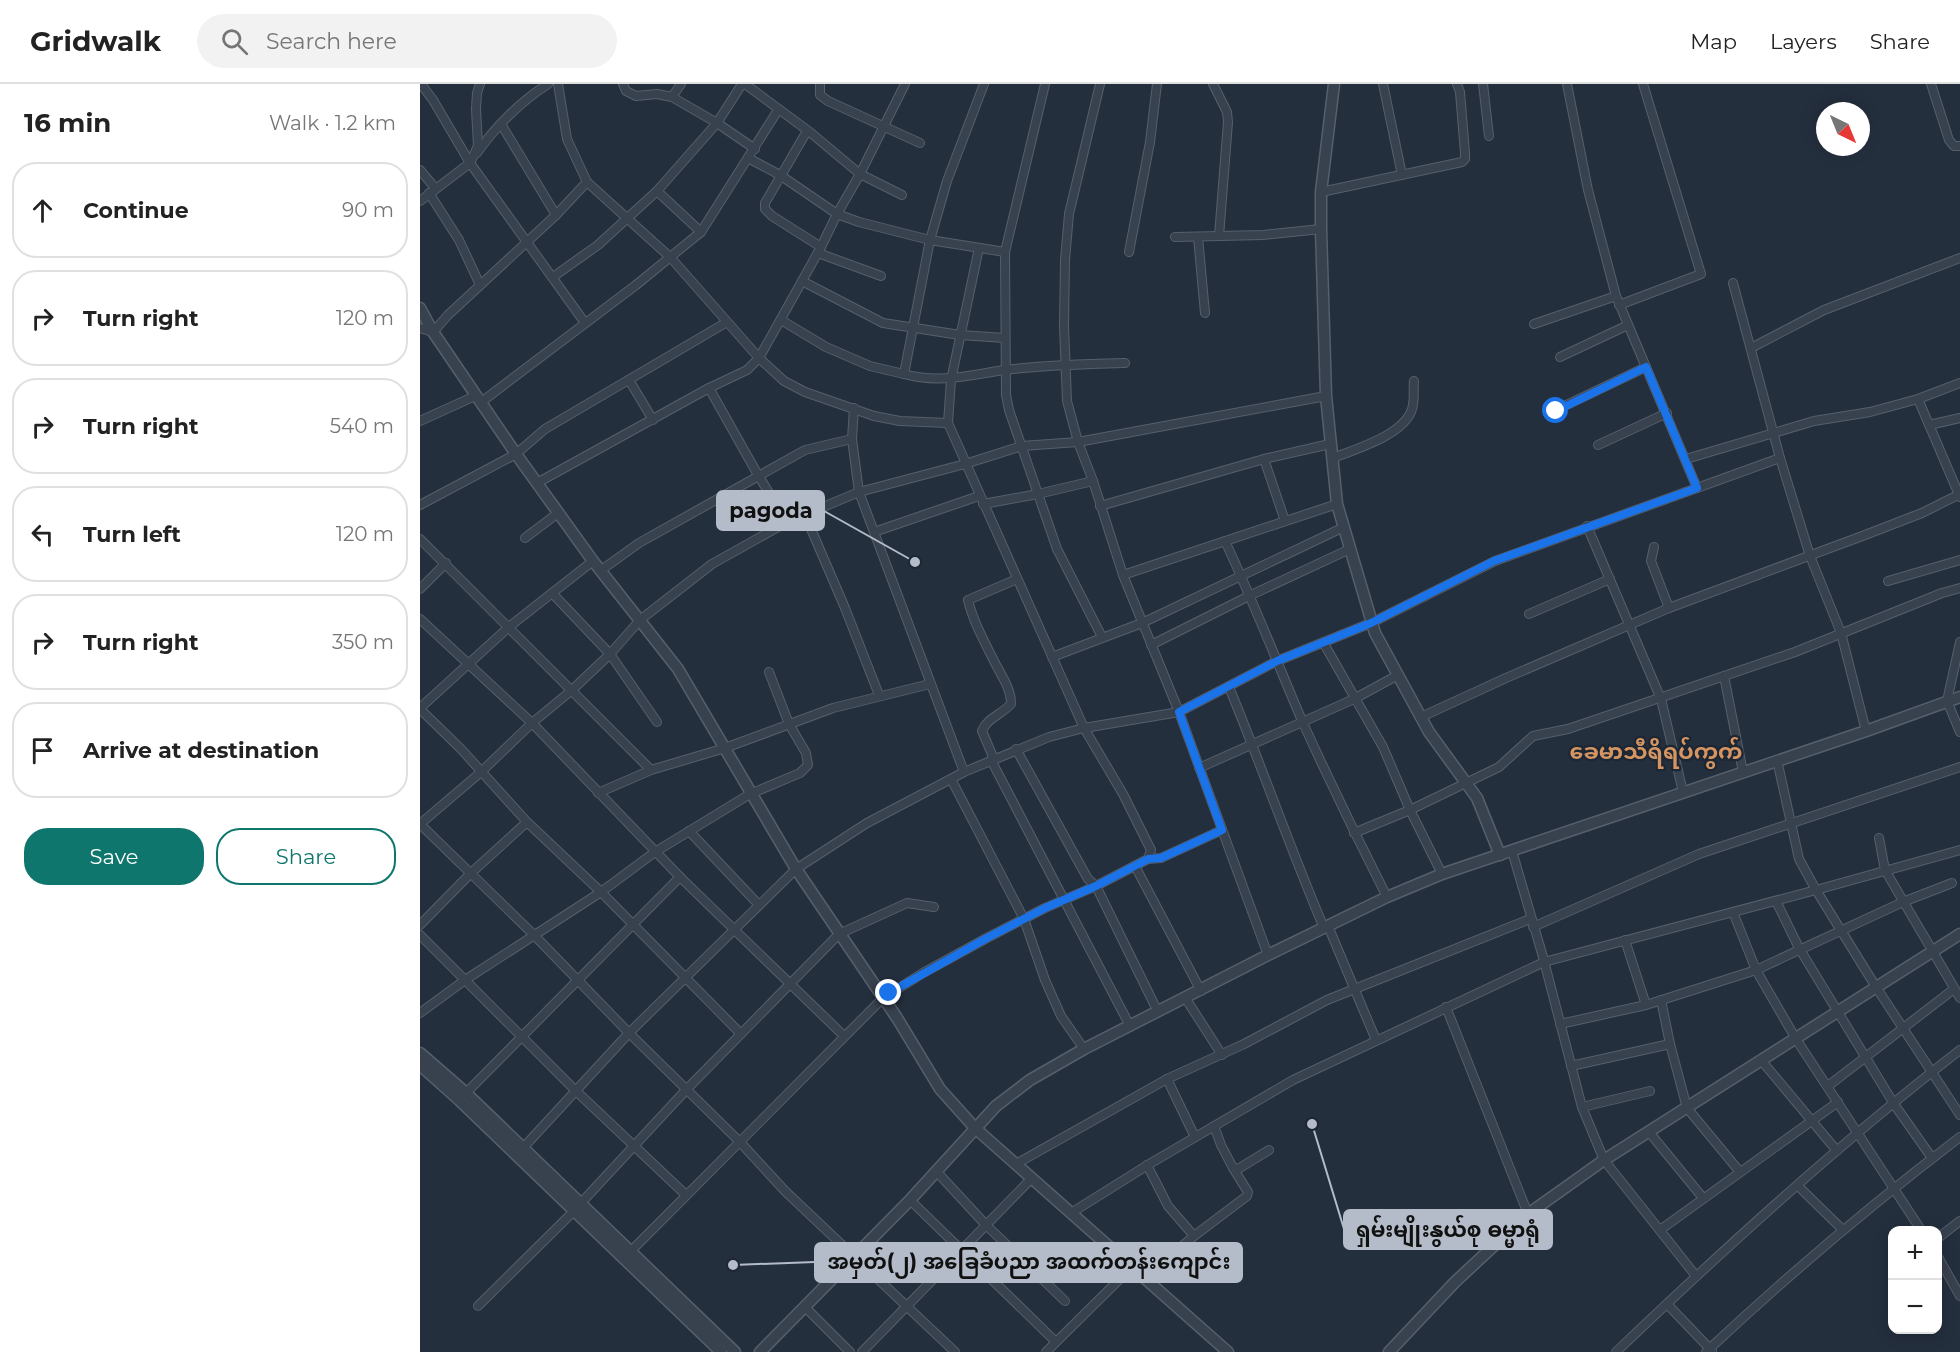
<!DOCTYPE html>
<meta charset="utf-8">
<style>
body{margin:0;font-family:Montserrat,"Noto Sans Myanmar",sans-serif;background:#f2f2f2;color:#222}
.controls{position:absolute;right:18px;bottom:18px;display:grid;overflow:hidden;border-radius:12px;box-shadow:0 3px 15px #0003}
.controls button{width:54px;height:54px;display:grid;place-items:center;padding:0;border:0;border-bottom:2px solid #e0e0e0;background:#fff;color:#222;font:30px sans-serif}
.compass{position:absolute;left:1396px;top:18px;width:54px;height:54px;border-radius:50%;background:#fff;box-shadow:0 3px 15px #0003;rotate:137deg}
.stop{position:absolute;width:18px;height:18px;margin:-14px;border:4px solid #1a73e8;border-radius:50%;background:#fff}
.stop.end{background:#1a73e8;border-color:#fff;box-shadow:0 2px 6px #0008}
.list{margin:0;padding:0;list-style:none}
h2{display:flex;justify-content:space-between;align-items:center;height:78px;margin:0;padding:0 24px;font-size:26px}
h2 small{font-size:20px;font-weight:400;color:#767676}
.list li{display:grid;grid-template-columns:39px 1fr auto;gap:18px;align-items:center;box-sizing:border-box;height:96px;margin:0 12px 12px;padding:0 12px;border:2px solid #e0e0e0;border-radius:24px}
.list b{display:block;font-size:22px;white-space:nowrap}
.list em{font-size:20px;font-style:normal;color:#767676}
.actions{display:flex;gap:12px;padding:18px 24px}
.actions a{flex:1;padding:14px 0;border:2px solid #0f766e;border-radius:24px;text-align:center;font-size:21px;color:#0f766e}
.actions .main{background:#0f766e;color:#fff}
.icon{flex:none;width:33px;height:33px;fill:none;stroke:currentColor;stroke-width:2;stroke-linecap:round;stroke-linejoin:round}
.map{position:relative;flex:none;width:1540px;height:1268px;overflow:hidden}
header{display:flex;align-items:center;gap:36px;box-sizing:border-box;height:84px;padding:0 30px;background:#fff;border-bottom:2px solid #e0e0e0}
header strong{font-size:28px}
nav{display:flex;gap:33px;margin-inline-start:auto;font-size:21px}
.search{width:420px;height:54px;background:#f2f2f2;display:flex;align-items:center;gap:15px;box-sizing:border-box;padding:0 21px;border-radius:33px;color:#767676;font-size:22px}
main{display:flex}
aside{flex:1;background:#fff}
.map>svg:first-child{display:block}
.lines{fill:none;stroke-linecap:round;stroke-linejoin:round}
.minor-casing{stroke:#565f6c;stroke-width:10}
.tertiary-casing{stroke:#565f6c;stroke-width:13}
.minor{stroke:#38414e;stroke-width:8}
.tertiary{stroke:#38414e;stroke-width:10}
.route{stroke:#1a73e8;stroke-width:8}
.labels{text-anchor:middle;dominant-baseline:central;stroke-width:4.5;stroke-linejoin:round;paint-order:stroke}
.quarter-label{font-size:22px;font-weight:bold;fill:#d59563;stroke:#1d2633}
.leader{fill:none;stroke:#b4bcc9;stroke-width:2}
.callout-dot{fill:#b4bcc9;stroke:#1d2633;stroke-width:2}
.callout{fill:#b4bcc9;stroke:#b4bcc9;stroke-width:2}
.callout-label{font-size:21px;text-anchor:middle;font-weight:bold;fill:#111}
</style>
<header>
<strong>Gridwalk</strong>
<div class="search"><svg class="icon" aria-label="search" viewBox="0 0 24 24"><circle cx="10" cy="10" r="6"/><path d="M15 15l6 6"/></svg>Search here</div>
<nav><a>Map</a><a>Layers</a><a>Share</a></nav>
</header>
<main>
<aside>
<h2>16 min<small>Walk · 1.2 km</small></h2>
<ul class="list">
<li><svg class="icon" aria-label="ahead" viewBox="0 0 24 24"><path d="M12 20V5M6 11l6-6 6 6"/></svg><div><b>Continue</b></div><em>90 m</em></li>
<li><svg class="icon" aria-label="right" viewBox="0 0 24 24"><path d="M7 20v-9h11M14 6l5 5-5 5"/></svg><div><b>Turn right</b></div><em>120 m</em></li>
<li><svg class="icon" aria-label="right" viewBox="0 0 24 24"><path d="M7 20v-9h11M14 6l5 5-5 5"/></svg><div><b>Turn right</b></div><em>540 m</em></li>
<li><svg class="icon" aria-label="left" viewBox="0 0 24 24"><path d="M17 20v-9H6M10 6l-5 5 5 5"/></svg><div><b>Turn left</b></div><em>120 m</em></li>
<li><svg class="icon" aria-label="right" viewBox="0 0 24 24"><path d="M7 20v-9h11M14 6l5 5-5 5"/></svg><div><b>Turn right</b></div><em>350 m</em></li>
<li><svg class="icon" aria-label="arrive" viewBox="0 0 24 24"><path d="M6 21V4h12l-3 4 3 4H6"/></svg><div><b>Arrive at destination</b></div></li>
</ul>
<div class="actions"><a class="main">Save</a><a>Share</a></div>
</aside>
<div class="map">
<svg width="1540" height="1268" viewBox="0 0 1540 1268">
<rect width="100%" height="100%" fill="#242f3e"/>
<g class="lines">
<g class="minor-casing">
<g id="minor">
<polyline points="1,0 13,16 50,79 165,239"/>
<polyline points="138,0 147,55 167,98 251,174 339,274 364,297 385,308 454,332 480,337 528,339"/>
<polyline points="203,0 206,7 216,12 237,10 252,13 297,39 335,65"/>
<polyline points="325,0 391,49 440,90 482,111"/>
<polyline points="400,0 400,11 408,17 500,59"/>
<path d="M 564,0 L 527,97 L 510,156 L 484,290 C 520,300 549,291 585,286 C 624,281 665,280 705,279"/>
<polyline points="625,0 585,168 586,311 589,326 637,465 682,553"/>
<polyline points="680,0 649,130 645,176 644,242 647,317 658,358 673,397 703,491 759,628 848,871"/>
<polyline points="793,0 807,28 808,38 799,152"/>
<polyline points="963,0 982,91"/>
<polyline points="1063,0 1069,52"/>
<polyline points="1147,0 1168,106 1196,212 1277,404"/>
<polyline points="1511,0 1529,56 1534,62 1540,62"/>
<polyline points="252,13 261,0"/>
<polyline points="81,40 136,131"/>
<polyline points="387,47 345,119 345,125 352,132 401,163"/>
<path d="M 57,69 C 75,43 101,17 128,0"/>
<polyline points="328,74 360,91 417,130 439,138 510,156 585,168"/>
<polyline points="0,86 15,104"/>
<polyline points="237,107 281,148"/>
<polyline points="901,108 1042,78 1045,75 1045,69 1040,8 1037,0"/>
<polyline points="9,109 39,156 60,201"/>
<polyline points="0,117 50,79 58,62 56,25 57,9 60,0"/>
<polyline points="755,153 843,151 901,145"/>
<polyline points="778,153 785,229"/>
<polyline points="709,168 730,58 737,0"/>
<polyline points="398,169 461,192"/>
<polyline points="133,193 178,161 237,107 297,39 322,0"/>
<polyline points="382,197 463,239 540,251 585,254"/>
<polyline points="1313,199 1360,374 1390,472 1421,549 1446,647"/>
<polyline points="1199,221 1281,190 1223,0"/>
<polyline points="361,236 406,263 450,282 484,290"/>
<polyline points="1114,240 1196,212"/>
<polyline points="0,244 13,248 28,231 136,131 167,98"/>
<polyline points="1331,264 1404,226 1540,174"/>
<polyline points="1140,273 1208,241"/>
<polyline points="209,296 233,336"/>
<polyline points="289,304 338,391 367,438"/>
<polyline points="1498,315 1540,413"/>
<polyline points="60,319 216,201 281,148 358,26"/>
<polyline points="434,324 432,355 439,408 544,688"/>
<polyline points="1136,326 1226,283"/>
<polyline points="0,337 55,312"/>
<polyline points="1509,341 1540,334"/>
<polyline points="1178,361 1247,329"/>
<path d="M 913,374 C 936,365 984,351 992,325 C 995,316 993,306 994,297"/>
<polyline points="844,375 865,437"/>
<polyline points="1266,375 1394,337 1450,328 1498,315 1540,299"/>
<polyline points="117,399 289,304 327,286 339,274 401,163 417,130 440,90 485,0"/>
<polyline points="563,420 618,410 673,397"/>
<polyline points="0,421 96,370 125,345 307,238"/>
<polyline points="680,422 844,375 910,360"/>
<polyline points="385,431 425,524 459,611"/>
<polyline points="1167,442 1241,615 1263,708"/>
<polyline points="454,448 559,412"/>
<polyline points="105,454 138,429"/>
<polyline points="0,455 231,686"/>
<path d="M 805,457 C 833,517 857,578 883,639 C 910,698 938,756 967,813"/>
<polyline points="1234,463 1231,477 1249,524"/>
<polyline points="180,487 219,459 385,366 432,355"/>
<polyline points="703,491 917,420"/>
<polyline points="1468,497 1540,476"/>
<polyline points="0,505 26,479"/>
<polyline points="132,509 190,570 237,638"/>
<polyline points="1109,530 1190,495"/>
<polyline points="0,535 112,639 260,793 424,952"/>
<polyline points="903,558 963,663 990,726 1022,790"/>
<polyline points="1540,558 1527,617 1540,648"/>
<polyline points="731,561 831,511 930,465"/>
<polyline points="632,573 722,539 924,443"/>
<polyline points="1304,592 1323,688"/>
<path d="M 809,603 C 842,683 870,764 904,844"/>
<polyline points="0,624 90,542 173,477"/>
<polyline points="0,625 41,665 107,738 181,808 321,950"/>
<polyline points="1001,633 1086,594 1249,524 1445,451 1502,429 1540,410"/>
<polyline points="596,665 668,795 676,802 738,928"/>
<path d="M 574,675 L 562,647 C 567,634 581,631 591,620 C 591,604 581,591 574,577 C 564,557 553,537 548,516 L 597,495"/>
<polyline points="571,676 710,942"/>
<polyline points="1357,676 1379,775 1396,806 1456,903 1540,1031"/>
<polyline points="779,684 934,615 978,591"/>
<polyline points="531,695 604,835 625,896 641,932 664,965"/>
<polyline points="178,709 231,686 305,664 413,624 510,600"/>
<polyline points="0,740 61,688 112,639 152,606 190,570 220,536 292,480 367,438 439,408 545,380 602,362 658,358 906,312"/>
<polyline points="0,740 114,851 209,949 319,1057 365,1107 535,1268"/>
<polyline points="269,747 339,821"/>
<polyline points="934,749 990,726 1079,683 1113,652 1148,645 1375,568 1522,509 1540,504"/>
<polyline points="1459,754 1465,786 1540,914"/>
<polyline points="1092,767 1123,873 1162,1023 1184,1076 1276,1192"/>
<polyline points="728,775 741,774 802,746"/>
<polyline points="715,782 781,907"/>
<polyline points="1356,817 1379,864 1474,1020 1512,1074"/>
<polyline points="1313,828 1336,886 1376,955 1501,1146"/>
<polyline points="0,841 51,789 107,738"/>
<polyline points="908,842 956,956"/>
<polyline points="1113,843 1279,770 1540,683"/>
<polyline points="0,851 156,1007 266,1111"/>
<polyline points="1205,856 1226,921"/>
<polyline points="766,915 802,971"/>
<polyline points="1241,916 1250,960 1267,1024 1320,1088"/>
<polyline points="1026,923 1108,1130"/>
<polyline points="0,929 45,896 181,808 235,768 330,710 380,689 388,681 386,669 369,640 349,588"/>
<polyline points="1140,940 1226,921 1336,886 1483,818 1532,799"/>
<polyline points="1341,976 1417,1067"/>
<polyline points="1151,982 1250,960"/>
<polyline points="747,995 775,1053"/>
<polyline points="1408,1002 1534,905"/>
<polyline points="46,1009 260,793"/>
<polyline points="1162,1023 1230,1007"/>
<polyline points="794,1042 801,1061 813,1084 818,1085 849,1066"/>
<polyline points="1229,1048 1283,1114"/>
<polyline points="103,1064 209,949 376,785 447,739 544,688 629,653 664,644 759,628 857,577 951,539 1075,477 1360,374"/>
<polyline points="596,1080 747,995 824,960 907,916 1110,835"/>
<polyline points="727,1081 748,1122 774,1152 827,1112 828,1108 813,1084"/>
<polyline points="516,1087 566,1141 645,1217"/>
<polyline points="1378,1102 1423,1146"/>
<polyline points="490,1116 636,1258"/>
<polyline points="161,1119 266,1006 419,850 487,819 514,823"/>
<polyline points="651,1129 731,1079 873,996 1124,878 1396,806 1540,766"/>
<polyline points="1240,1146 1418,1018"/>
<polyline points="1518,1154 1540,1137"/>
<polyline points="210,1168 463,914 503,889 565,855 625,824 676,802 728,775 731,766 703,710 664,644 528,339 531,296 559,164"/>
<polyline points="1518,1173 1540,1212"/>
<polyline points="724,1194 774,1152"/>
<polyline points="1247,1220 1292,1267"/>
<polyline points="58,1222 155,1126"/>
<polyline points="385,1223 430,1268"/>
<polyline points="442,1268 612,1094"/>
<polyline points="626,1268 712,1183"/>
<path d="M 1196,1268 C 1306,1163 1420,1059 1540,966"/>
<path d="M 1286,1268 C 1367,1192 1452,1120 1540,1053"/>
</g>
</g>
<g class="tertiary-casing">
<g id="tertiary">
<polyline points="914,0 901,108 901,145 906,312 917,420 955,549 1009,648 1057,714 1080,771"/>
<polyline points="0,224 13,248 96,370 173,477 258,585 376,785 477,934 520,1005 555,1044 808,1268"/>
<polyline points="0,969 46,1009 315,1268"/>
<polyline points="0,981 39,1016 301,1268"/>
<polyline points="340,1268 490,1116 576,1022 610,996 664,965 848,871 967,813 1022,790 1446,647 1540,613"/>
<polyline points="969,1268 1035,1198 1108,1130 1184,1076 1540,850"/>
</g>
</g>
<use href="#minor" class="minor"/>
<use href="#tertiary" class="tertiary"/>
</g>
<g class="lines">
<polyline class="route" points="469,909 565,855 625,824 676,802 728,775 741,774 802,746 759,628 857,577 951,539 1074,477 1277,404 1226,283 1136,327"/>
</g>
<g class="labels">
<g class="quarter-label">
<text x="1236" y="667">ခေမာသီရိရပ်ကွက်</text>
</g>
</g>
<path class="leader" d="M495 478L404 427M892 1040L924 1145M313 1181L395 1178"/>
<g class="callout-dot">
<circle cx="495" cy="478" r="6"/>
<circle cx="892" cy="1040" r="6"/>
<circle cx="313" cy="1181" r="6"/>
</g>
<g class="callout">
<rect x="297" y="407" width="107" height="39" rx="6"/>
<rect x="924" y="1126" width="208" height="39" rx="6"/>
<rect x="395" y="1159" width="427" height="39" rx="6"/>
</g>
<g class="callout-label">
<text x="351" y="434">pagoda</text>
<text x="1028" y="1153">ရှမ်းမျိုးနွယ်စု ဓမ္မာရုံ</text>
<text x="609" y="1185">အမှတ်(၂) အခြေခံပညာ အထက်တန်းကျောင်း</text>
</g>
</svg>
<div class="controls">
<button>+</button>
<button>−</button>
</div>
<svg class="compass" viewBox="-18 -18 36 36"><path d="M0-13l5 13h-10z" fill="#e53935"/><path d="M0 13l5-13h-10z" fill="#767676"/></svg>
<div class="stop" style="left:1136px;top:327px"></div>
<div class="stop end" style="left:469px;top:909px"></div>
</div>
</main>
